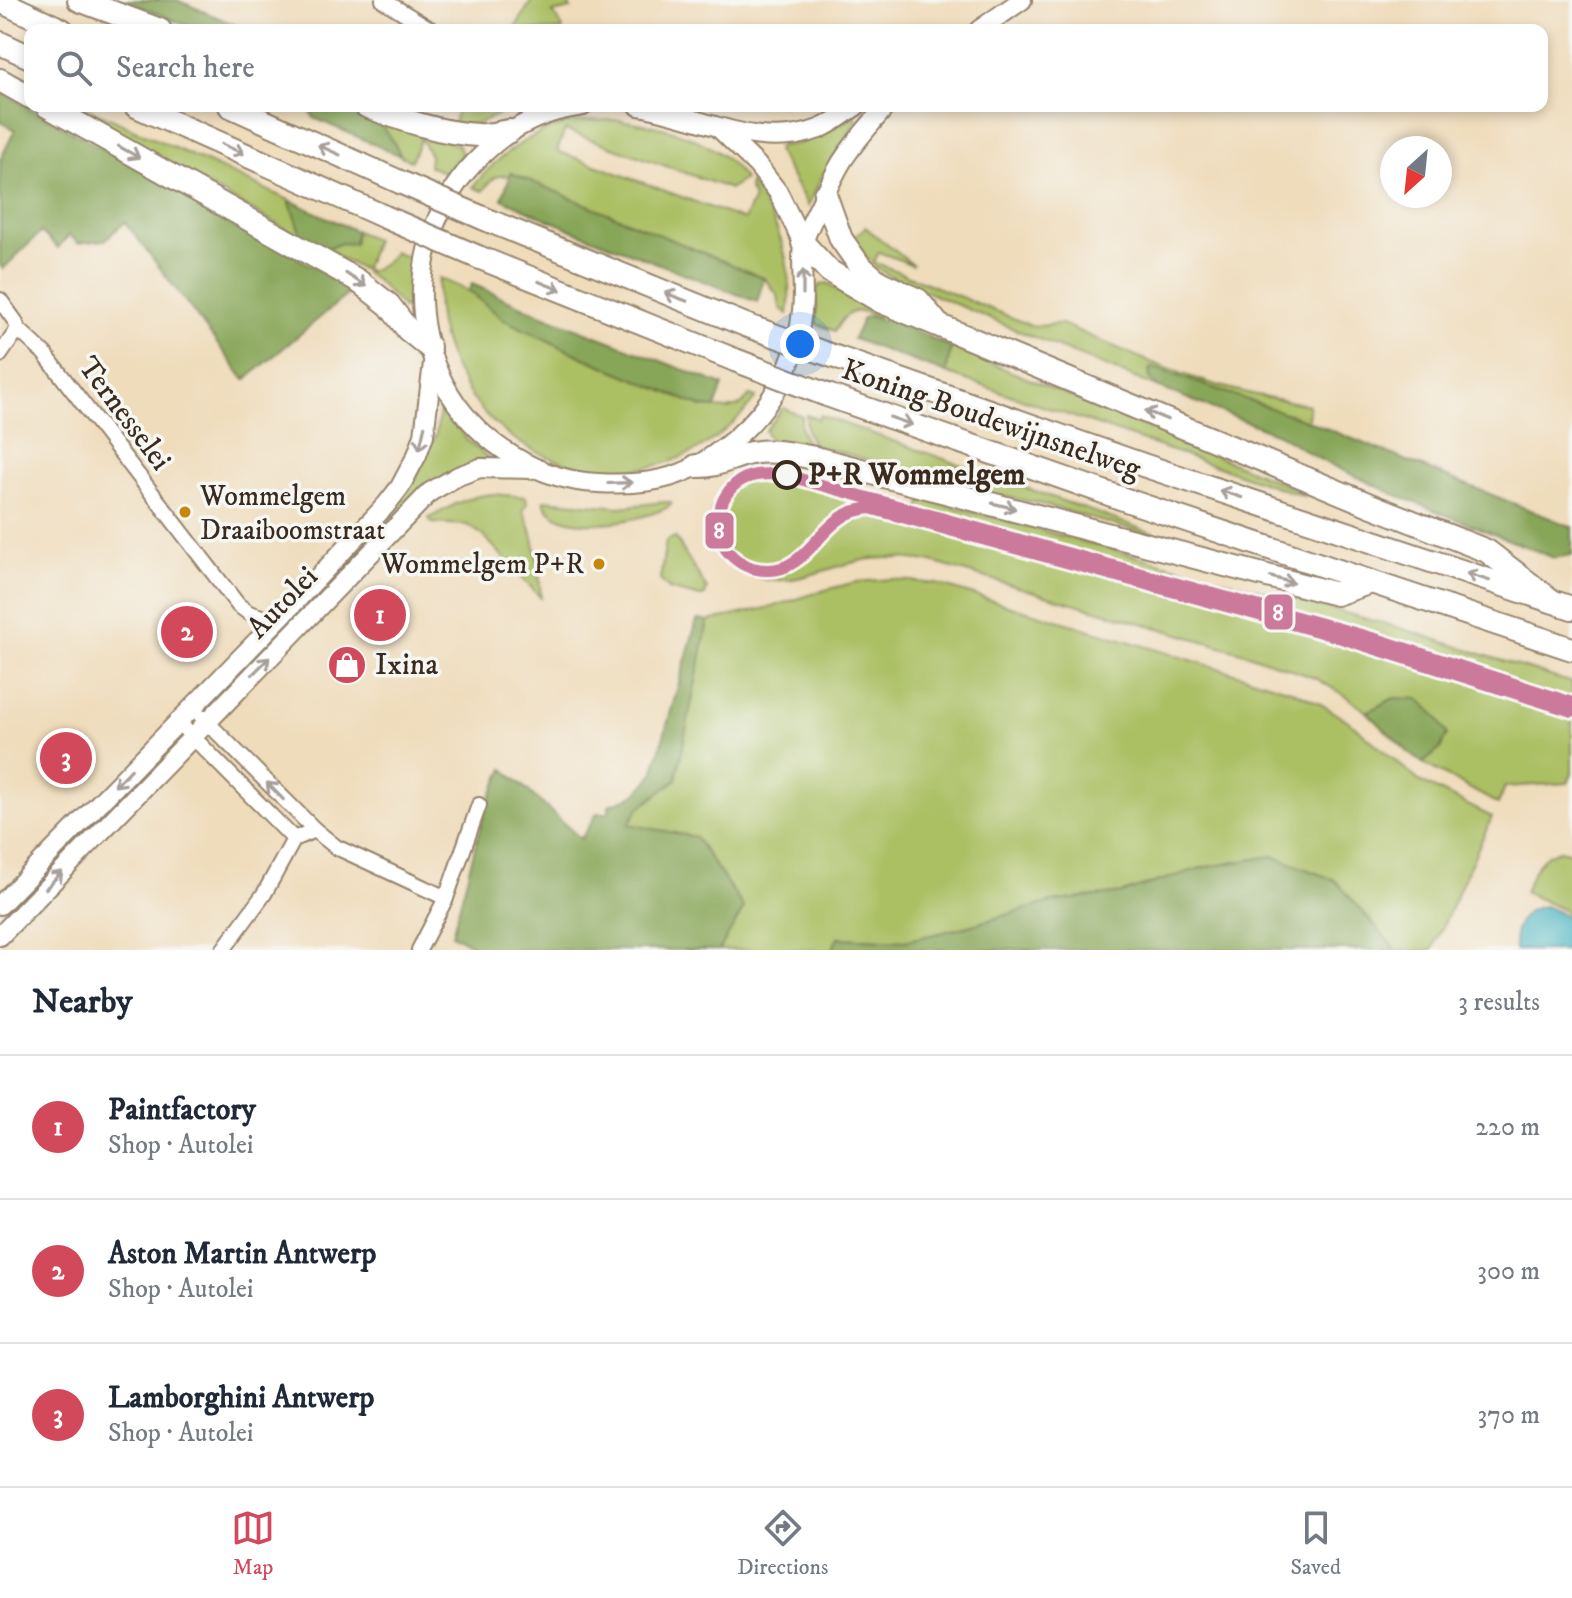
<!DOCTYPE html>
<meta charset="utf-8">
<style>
body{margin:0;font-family:"IM FELL DW Pica",serif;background:#f2f2f3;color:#1f2937}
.compass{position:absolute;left:1380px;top:136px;width:72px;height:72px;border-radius:50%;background:#fff;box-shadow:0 4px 12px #0003;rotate:207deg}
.you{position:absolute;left:800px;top:344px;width:28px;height:28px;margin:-20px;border:6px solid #fff;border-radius:50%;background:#1a73e8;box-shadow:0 0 0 12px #1a73e833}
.badge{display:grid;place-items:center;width:52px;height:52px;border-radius:50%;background:#d1495b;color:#fff;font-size:26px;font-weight:700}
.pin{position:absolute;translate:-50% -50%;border:4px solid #fff;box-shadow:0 2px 8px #0006}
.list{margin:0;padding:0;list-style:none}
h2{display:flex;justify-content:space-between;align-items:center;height:104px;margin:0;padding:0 32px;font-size:34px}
h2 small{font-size:26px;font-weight:400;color:#747a83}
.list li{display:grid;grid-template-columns:52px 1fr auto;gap:24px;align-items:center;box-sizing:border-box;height:144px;padding:0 32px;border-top:2px solid #e0e1e3}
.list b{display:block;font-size:30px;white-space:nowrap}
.list p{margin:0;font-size:26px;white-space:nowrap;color:#747a83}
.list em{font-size:26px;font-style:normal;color:#747a83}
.icon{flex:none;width:44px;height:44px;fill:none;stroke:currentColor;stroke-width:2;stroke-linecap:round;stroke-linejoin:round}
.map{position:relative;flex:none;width:1572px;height:950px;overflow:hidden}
.search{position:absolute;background:#fff;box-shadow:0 4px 12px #0003;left:24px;right:24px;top:24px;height:88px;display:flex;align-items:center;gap:20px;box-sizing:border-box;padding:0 28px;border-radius:16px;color:#747a83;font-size:30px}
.sheet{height:536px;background:#fff}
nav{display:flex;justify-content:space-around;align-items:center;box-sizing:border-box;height:112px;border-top:2px solid #e0e1e3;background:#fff;font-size:22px;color:#747a83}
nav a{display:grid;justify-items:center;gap:4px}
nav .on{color:#d1495b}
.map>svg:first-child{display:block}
.green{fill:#abbf63;stroke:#737440;stroke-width:2}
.forest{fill:#88a659;stroke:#62683c;stroke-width:2}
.water{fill:#45b2c0;stroke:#406e6f;stroke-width:2}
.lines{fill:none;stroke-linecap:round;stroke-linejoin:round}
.minor-casing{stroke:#95836c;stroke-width:18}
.major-casing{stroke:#95836c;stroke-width:22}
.highway-casing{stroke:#95836c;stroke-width:26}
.minor{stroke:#fff;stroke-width:14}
.major{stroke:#fff;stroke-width:18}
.highway{stroke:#fff;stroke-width:22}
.highway-bridge-casing{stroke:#95836c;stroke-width:26;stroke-linecap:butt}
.highway-bridge{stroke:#fff;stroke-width:22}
.tram-1-casing{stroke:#f6f6f2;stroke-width:18}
.tram-1{stroke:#cc7a9b;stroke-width:12}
.oneway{stroke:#a79f9a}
.stop-dot{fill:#f6f6f2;stroke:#3b2a1e;stroke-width:4}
.bus-dot{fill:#c88708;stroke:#f6f6f2;stroke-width:3}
.labels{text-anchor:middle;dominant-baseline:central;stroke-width:7;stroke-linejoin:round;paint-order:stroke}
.bus-label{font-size:28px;fill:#3b2a1e;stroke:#f6f6f2;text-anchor:start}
.street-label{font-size:30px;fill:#3b2a1e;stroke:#f6f6f2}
.stop-label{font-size:30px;font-weight:bold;fill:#3b2a1e;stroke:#f6f6f2;text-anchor:start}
.poi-label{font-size:30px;fill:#3b2a1e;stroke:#f6f6f2;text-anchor:start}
.line-badge{stroke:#f6f6f2;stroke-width:3}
.badge-label{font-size:22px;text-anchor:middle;font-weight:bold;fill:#fff}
</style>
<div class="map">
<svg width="1572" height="950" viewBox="0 0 1572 950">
<rect width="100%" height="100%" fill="#f6f6f2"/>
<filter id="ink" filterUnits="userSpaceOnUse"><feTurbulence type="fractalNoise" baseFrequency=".0125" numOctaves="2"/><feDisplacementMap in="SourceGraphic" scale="16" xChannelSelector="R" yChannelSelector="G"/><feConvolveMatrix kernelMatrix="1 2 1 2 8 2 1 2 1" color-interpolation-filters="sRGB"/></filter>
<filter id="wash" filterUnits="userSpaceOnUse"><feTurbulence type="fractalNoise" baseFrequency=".006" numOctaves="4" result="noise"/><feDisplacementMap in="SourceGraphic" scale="32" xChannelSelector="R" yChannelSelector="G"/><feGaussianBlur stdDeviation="1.8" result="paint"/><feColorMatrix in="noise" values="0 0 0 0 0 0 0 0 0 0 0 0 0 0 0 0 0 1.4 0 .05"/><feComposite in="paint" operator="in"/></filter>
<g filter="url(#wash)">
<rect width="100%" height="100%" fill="#efdcbb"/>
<g class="green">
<polygon points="532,0 566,0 571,9 553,13 563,28 562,30 514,30"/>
<polygon points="65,106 83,106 289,200 302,238"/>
<polygon points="452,106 485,106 493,110 496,106 516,106 478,124 454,124 456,112"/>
<polygon points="372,116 458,145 462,154 448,174 429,166 430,156 421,138 411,161 401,156 392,140"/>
<polygon points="855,116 857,120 823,175 808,206 777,151 779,146 798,144"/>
<path d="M 618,120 C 663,125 718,139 744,179 L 730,189 L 565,130 L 557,151 L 744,220 L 754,198 L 749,189 L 750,182 C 779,220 794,266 788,314 L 780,308 L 778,295 L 764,278 L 510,173 L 510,176 C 494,174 492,179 483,191 L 473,187 C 494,159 527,135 561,125 C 578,119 599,120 618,120 Z"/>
<path d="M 865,227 L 913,265 L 879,252 L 874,262 L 1030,325 C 1040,328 1050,323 1062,324 C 1122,350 1183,379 1248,393 C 1268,398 1289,401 1309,405 L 1308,421 L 1152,367 L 1150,378 L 1157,387 L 1021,332 L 890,276 L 876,268 L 851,240 Z"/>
<polygon points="356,231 375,240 364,270 324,250 341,243 354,244"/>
<path d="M 394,252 L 411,259 L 407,307 L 403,308 L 375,279 L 365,272 C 377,269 388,263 394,252 Z"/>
<path d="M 439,278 L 469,291 L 505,320 L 587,359 L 702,407 L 728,409 L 741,405 L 750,396 L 756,398 C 741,417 723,434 702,447 C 621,495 508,465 463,383 C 450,361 440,335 438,309 C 437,299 438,288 439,278 Z"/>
<path d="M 828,283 L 842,294 L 880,313 L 879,317 C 856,308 847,308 835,331 L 816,324 L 817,289 L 820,285 Z"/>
<polygon points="951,347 1299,490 1303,496 946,373"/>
<path d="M 783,408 L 802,416 C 799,428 802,436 809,446 L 772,442 L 765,431 Z"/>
<polygon points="440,411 445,411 467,440 491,460 478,460 306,610 301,606 391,510 414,480 436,434"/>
<polygon points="806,415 818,419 820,415 1198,549 1038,503 986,493 813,445 807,432"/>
<path d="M 760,469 L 789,480 L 918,516 L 923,498 L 1400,628 L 1572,683 L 1572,774 L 1568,783 L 1505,787 L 1498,804 L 1423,763 L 1440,749 L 1394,698 L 1367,712 L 1347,697 L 1317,679 L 1248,654 L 928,561 C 906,558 882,556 860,561 C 832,566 798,583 770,580 C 746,577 715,558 709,533 C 707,525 712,511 715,503 C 718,492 726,480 736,474 C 743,470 752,470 760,469 Z"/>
<path d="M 493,494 L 526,497 L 527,503 L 523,511 C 535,530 540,575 541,598 L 483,535 L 467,525 L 432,523 L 429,518 C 453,506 465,496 493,494 Z"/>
<path d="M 544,500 L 619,507 L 665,502 L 671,502 L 671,505 C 648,521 552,539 544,500 Z"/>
<polygon points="675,537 707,589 705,595 700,597 669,589 660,580 666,541"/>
<polygon points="892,579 937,584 1291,690 1319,703 1350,722 1419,781 1492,817 1432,950 1396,950 1335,880 1272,856 1201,868 1122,893 1051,902 965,927 905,941 838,938 832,950 719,950 744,908 695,837 628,825 638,809 676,780 708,621 772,607 825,590 856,582"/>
<path d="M 1560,850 L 1572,853 L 1572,914 L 1524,892 C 1533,873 1538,855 1560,850 Z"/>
</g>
<g class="forest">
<polygon points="124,0 177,0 247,30 198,30"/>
<polygon points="0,91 348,286 348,294 245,380 125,222 105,240 78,243 69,235 58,248 41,232 3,269 0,265 0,160 15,130 0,122"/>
<path d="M 307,106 C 359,106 376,107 401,156 L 314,118 Z"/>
<polygon points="511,173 764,278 757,302 572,230 502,199"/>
<polygon points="289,200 356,231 354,244 341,243 324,250 302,238"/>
<polygon points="472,284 540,314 723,385 715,408 702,407 587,359 504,320 469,291"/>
<polygon points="870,316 882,321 884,316 951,347 946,373 853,339 863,318"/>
<polygon points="1152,367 1308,421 1572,527 1572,555 1554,558 1396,495 1321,460 1278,434 1157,387 1150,378 1149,370"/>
<path d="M 697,620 L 708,621 L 676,780 L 638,809 L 629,824 L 695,837 L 744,908 L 719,950 L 480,950 L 452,934 L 486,806 L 504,769 L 581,839 L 597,813 L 609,813 L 609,805 C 634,797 638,795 653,774 Z"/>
<polygon points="1394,698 1419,699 1437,717 1447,734 1440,749 1423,763 1409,753 1367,712"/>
<polygon points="1272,856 1335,880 1396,950 832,950 838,938 905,941 965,927 1051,902 1122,893 1201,868"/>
</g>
<path class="water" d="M 1544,906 L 1572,918 L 1572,950 L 1515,950 C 1512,929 1522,909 1544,906 Z"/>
</g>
<g filter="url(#ink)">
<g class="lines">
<g class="minor-casing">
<g id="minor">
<polyline points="383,0 432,30"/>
<polyline points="0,300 15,321 18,329 44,353 238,605 249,613 275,621"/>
<polyline points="0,355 18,329"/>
<polyline points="201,716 315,830 294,839"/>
<polyline points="178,722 294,839"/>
<polyline points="315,830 336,847 446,898"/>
<polyline points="223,950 264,894 294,839"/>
<polyline points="419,950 446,898 479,805"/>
</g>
</g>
<g class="major-casing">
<g id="major">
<polyline points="979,30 1022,0"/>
<path d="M 583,106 C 543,111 510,127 482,155 C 391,241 405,391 513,456 C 539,472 567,482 598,483 C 630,485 669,482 698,465 C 756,430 795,380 802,311 C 805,289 800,266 803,245 C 805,234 812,221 817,211 C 825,195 832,178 841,163 C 854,142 871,124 886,106"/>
<path d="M 639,106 C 700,115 757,153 819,129 C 832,124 844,114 856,106"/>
<polyline points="721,130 757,165 778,192 803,243"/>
<polyline points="0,905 293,604 386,505 400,487 417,455 424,435 433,363"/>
<polyline points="0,936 430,492 458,476 480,468 532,469"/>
</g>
</g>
<g class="highway-casing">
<g id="highway">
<polyline points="79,0 160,30"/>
<polyline points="0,1 62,30"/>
<polyline points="0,43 30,57"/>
<polyline points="0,80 30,97"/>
<polyline points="47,106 357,280 389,305 408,330 429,347"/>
<polyline points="136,106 385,217"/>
<polyline points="230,106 400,182"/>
<path d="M 366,106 C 402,120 440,133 478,135 C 489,136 500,132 510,131"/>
<polyline points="825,194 841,239 860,266 879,282 918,300 936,322"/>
<polyline points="492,222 748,326"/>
<polyline points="803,243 829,271 880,301 1370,505 1487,551 1552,601"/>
<polyline points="478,257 735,360"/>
<polyline points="841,359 1143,465 1572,608"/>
<polyline points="827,395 1129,501 1572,649"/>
<path d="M 696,466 C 718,467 731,457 751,453 C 772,449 795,454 815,458 L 1336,594 L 1371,582"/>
</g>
</g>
<use href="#minor" class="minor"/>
<use href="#major" class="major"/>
<use href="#highway" class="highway"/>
<g class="highway-bridge-casing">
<g id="highway-bridge">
<polyline points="400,182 492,222"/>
<polyline points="385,217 478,257"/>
<polyline points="748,326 841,359"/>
<polyline points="735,360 827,395"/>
</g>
</g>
<use href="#highway-bridge" class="highway-bridge"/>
<g class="tram-1-casing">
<path id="tram-1" d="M 1572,703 L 1379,640 L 782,474 C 767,474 753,473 740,481 C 717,495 711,533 729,553 C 739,564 752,570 767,570 C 802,571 815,535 841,518 C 850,511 859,510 870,508 L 1332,635 L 1572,711"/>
</g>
<use href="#tram-1" class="tram-1"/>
</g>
<defs><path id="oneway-shaft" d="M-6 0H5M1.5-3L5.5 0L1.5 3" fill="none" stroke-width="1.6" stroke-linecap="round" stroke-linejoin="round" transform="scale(2)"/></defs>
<g class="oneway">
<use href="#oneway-shaft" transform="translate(233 149) rotate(24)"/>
<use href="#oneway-shaft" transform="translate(329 150) rotate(-156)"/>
<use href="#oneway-shaft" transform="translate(129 152) rotate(29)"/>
<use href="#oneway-shaft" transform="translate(356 280) rotate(33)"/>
<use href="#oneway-shaft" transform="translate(803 282) rotate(-90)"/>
<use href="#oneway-shaft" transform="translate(550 286) rotate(22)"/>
<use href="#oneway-shaft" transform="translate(676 297) rotate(-159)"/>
<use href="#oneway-shaft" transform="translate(1156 415) rotate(-158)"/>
<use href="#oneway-shaft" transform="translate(901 421) rotate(19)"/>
<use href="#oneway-shaft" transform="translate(422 438) rotate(103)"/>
<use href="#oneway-shaft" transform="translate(620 483) rotate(-2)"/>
<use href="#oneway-shaft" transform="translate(1231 494) rotate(-162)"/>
<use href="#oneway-shaft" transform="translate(1004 506) rotate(14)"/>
<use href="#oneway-shaft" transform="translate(1478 577) rotate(-162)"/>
<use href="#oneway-shaft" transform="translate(1282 580) rotate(15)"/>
<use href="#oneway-shaft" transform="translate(261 666) rotate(-45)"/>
<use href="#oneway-shaft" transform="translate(123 778) rotate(134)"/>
<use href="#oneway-shaft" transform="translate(275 791) rotate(-134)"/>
<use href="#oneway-shaft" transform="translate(54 880) rotate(-46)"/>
</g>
</g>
<defs>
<g id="shop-disc" transform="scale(2)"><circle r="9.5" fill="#d1495b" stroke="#f6f6f2"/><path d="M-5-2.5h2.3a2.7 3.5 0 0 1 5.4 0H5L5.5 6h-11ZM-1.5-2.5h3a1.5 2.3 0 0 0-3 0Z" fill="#fff"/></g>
</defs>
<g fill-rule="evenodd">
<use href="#shop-disc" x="347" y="665"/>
</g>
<circle class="stop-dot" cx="787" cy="475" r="13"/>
<g class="bus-dot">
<circle cx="185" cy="512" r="7"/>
<circle cx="599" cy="564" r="7"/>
</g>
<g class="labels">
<g class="bus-label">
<text x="200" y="496">Wommelgem<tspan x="200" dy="34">Draaiboomstraat</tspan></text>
<text x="584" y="564" text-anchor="end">Wommelgem P+R</text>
</g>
<g class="street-label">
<text transform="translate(124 414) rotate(53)">Ternesselei</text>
<text transform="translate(991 420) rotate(19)">Koning Boudewijnsnelweg</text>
<text transform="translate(283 603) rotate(-46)">Autolei</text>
</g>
<g class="stop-label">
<text x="808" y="475">P+R Wommelgem</text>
</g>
<g class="poi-label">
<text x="375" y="665">Ixina</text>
</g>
</g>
<g class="line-badge">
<rect x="704" y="511" width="31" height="39" rx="8" fill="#cc7a9b"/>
<rect x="1263" y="593" width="31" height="38" rx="8" fill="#cc7a9b"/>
</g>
<g class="badge-label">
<text x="719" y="538">8</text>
<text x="1278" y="620">8</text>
</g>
</svg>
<svg class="compass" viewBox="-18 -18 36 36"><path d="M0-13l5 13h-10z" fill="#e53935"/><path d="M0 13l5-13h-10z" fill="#747a83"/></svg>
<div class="you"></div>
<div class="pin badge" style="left:380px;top:615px">1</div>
<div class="pin badge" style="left:187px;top:632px">2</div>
<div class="pin badge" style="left:66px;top:758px">3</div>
<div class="search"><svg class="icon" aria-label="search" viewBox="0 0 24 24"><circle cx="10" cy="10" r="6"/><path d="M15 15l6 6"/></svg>Search here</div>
</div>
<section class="sheet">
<h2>Nearby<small>3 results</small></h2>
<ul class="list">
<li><span class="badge">1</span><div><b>Paintfactory</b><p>Shop · Autolei</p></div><em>220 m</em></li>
<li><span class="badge">2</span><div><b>Aston Martin Antwerp</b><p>Shop · Autolei</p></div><em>300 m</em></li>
<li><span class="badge">3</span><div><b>Lamborghini Antwerp</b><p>Shop · Autolei</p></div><em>370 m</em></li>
</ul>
</section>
<nav>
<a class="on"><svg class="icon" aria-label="map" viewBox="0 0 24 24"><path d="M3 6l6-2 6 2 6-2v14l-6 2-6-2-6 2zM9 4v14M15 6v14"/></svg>Map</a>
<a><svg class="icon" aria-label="directions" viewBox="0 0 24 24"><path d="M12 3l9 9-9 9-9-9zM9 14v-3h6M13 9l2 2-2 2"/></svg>Directions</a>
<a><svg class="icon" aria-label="saved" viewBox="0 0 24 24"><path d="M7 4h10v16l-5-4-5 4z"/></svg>Saved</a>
</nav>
